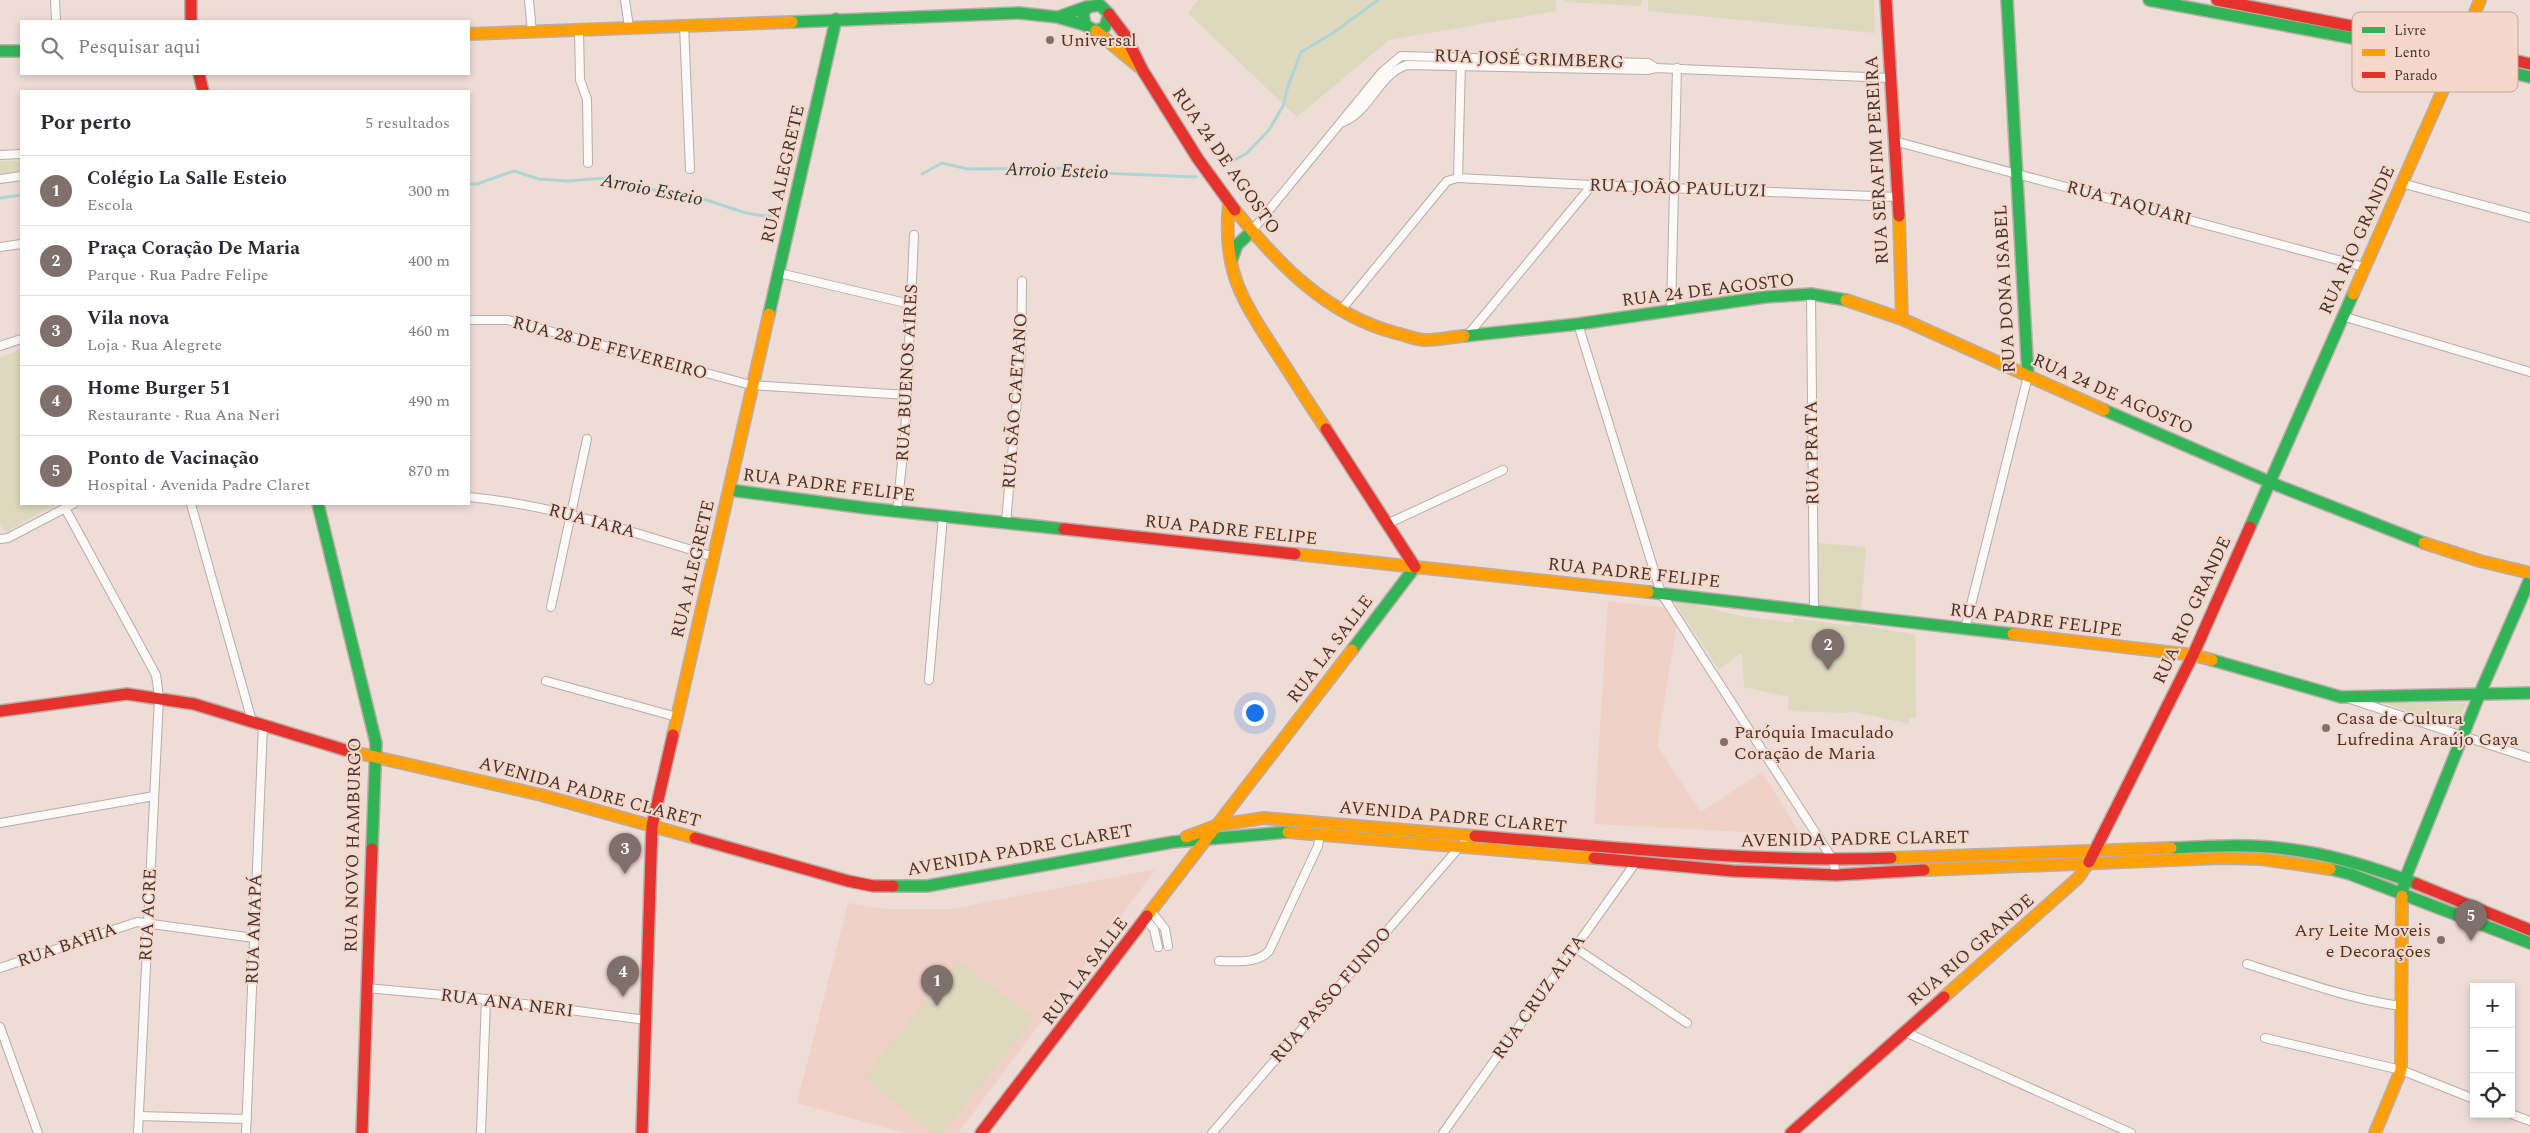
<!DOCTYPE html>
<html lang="pt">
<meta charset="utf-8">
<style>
body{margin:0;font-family:Spectral,serif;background:#f7f7f7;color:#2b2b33}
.controls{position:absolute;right:15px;bottom:15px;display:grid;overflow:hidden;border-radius:0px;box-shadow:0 2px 8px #0003}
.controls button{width:45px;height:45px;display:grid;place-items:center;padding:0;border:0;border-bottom:1px solid #e1e1e2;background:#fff;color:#2b2b33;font:25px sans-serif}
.you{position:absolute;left:1254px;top:712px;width:18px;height:18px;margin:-12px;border:4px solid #fff;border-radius:50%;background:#1a73e8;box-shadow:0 0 0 8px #1a73e833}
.badge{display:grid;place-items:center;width:32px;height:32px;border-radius:50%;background:#7f706b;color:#fff;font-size:16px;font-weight:700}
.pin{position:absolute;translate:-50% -41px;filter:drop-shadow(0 1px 2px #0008)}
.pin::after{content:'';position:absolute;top:26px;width:18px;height:15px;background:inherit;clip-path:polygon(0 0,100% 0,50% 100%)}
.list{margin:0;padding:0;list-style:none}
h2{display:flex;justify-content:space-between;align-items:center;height:65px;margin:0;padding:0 20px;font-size:21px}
h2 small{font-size:16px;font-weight:400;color:#7c7c81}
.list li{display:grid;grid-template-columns:32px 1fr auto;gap:15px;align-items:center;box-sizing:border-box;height:70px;padding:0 20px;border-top:1px solid #e1e1e2}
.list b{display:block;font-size:19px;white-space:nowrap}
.list p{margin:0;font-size:16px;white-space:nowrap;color:#7c7c81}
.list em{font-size:16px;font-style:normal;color:#7c7c81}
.icon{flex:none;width:28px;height:28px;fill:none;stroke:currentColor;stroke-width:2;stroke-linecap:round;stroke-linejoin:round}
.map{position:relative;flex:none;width:2530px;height:1133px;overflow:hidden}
.search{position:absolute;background:#fff;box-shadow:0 2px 8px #0003;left:20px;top:20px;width:450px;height:55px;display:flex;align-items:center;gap:12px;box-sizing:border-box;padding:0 18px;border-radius:0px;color:#7c7c81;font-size:19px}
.panel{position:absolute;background:#fff;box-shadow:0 2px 8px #0003;left:20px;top:90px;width:450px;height:415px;border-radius:0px}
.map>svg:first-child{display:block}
.built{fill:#f0d1c7}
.green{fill:#ded8bf}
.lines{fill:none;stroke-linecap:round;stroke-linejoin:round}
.stream{stroke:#aed5d3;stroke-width:3}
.street-casing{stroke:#baaca7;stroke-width:10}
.fast-casing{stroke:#baaca7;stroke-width:14}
.slow-casing{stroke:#baaca7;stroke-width:14}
.jam-casing{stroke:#baaca7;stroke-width:14}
.street{stroke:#fcfaf9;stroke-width:8}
.fast{stroke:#30b455;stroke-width:11}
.slow{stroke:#ff9f0a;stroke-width:11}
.jam{stroke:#e5322d;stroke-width:11}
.poi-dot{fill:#7f706b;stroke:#f8d7cb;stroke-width:2}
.labels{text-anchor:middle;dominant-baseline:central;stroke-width:4;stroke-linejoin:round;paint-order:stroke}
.poi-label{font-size:18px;fill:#433632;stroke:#f8d7cb;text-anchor:start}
.street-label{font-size:18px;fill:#433632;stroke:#f8d7cb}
.water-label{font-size:19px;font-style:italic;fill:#173737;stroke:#f8d7cb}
.key{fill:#f8d7cb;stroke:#c2a79d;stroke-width:1}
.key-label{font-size:14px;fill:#433632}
</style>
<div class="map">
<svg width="2530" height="1133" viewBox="0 0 2530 1133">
<rect width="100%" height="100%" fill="#eedcd6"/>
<g class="built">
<polygon points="1608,601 1666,608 1677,625 1657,746 1701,812 1762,772 1801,835 1594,824"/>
<polygon points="1156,869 958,1133 904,1133 797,1103 848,903 886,909 952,909"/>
</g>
<g class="green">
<polygon points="1198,0 1556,0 1556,11 1389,40 1297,117 1188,13"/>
<polygon points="1564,0 1642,0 1641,6 1564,2"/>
<polygon points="1648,0 1874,0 1875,33 1648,11"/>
<polygon points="0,161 21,161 21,171 0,174"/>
<polygon points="21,349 21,504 56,504 6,532 0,525 0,358"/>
<polygon points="1817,543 1866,547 1861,613 1816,609"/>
<polygon points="1672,599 1740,616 1793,623 1793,618 1851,626 1852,623 1915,635 1916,718 1909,717 1909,724 1850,711 1850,713 1788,711 1789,697 1744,687 1742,653 1719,669"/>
<polygon points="2380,702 2466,703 2456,727"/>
<polygon points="959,959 1034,1018 943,1133 933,1133 864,1078"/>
</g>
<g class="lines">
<g class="stream">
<polyline points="1233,161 1247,153 1269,130 1283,106 1288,86 1301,52 1333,33 1378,0"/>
<polyline points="922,174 942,163 968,169 1065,168 1100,173 1196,177"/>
<polyline points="469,184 477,184 514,171 539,179 568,181 605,178 662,192 691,195 746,213 764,216 776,215"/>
<polyline points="0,198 21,195"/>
</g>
<g class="street-casing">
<g id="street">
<polyline points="55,0 56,21"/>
<polyline points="529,0 532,32"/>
<polyline points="625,0 629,27"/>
<polyline points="684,25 690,169"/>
<polyline points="579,29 580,80 587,99 588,163"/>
<path d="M 1343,122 C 1371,111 1378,74 1407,65 L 1647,70 L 1656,68 L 1890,78"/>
<polyline points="1894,141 2364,267"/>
<polyline points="0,155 21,154"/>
<polyline points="1458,178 1592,185 1898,197"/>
<polyline points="0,179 21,176"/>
<polyline points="2401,183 2530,218"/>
<polyline points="1251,232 1382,72 1401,56 1648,63 1656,68"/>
<polyline points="0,247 21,244"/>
<polyline points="779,273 910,304"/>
<polyline points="1811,294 1814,612"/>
<polyline points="1341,310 1447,181 1458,178 1461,62"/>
<polyline points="1671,312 1677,68"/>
<polyline points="2342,316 2530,372"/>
<polyline points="469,320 508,320 751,385 907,395"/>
<polyline points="1578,324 1661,593 1833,860 1836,875"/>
<polyline points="1467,336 1592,185"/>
<polyline points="0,346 21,339"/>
<path d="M 469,497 C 553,505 633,532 714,557"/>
<polyline points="191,504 252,721"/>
<polyline points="65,508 156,675 159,697 138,1133"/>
<polyline points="897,510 905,435 914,235"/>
<polyline points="1006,522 1021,355 1022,281"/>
<polyline points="1387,524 1503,470"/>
<polyline points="0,539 8,538 73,504"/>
<polyline points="551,607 587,439"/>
<polyline points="1965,629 2028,376"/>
<polyline points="929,680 943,516"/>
<polyline points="546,681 677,717"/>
<polyline points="2350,699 2530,758"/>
<polyline points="0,823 154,796"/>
<polyline points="1151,911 1165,929 1168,946"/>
<polyline points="1145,919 1154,929 1158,947"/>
<polyline points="1574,947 1687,1023"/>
<path d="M 1219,961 C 1236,961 1257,964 1269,951 L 1318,846 L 1320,834"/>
<path d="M 2247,964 C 2298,980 2348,999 2401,1006"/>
<polyline points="0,968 137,922 254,938"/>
<polyline points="367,988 486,999 646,1020"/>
<polyline points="0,1027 38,1133"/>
<polyline points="1905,1032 2131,1133"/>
<polyline points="2265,1038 2401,1070 2474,1099"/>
<polyline points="2511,1114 2530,1121"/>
<polyline points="139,1116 247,1119"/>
<polyline points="246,1133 263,725"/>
<polyline points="481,1133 486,999"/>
<polyline points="1212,1133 1463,843"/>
<polyline points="1443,1133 1636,862"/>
</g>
</g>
<g class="fast-casing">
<g id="fast">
<polyline points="2007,0 2028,376"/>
<polyline points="2149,0 2406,48 2530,77"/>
<polyline points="1061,16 1086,7 1100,5 1109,14 1105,27 1096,31 1085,25 1083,13 1088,7"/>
<polyline points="792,22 1019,13 1057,17 1085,25"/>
<polyline points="0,51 21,51"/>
<polyline points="1232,259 1237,245 1251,232"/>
<polyline points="769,314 836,19"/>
<polyline points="1464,336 1578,324 1765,297 1811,294 1846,300"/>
<polyline points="2104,410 2279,486 2424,543"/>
<polyline points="730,490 866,508 1064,529"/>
<polyline points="318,504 376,743 372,849"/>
<polyline points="2250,527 2353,294"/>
<polyline points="1648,592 2013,634"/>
<polyline points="1352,650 1415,567"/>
<polyline points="2212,660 2341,697 2530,693"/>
<path d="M 2171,848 C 2210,846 2249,844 2287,849 C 2331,854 2375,868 2417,884"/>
<polyline points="2330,869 2350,874 2530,943"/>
<polyline points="893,886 927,886 1173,842 1288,832"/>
<polyline points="2402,896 2405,879 2480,693 2530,579"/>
</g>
</g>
<g class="slow-casing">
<g id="slow">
<polyline points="1096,31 1138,66"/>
<polyline points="469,34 792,22"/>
<path d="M 1229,204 C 1222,270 1242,300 1276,352 C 1293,378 1309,404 1326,429"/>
<path d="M 1235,210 C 1278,264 1327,315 1396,333 C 1405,335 1416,340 1426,340 C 1438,340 1451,337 1464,336"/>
<polyline points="1899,216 1902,319"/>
<polyline points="2353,294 2458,56 2480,0"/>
<polyline points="1846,300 1902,319 2104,410"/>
<polyline points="2424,543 2480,561 2530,573"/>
<polyline points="1295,554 1648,592"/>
<polyline points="2013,634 2193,655 2212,660"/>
<polyline points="673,735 769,314"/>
<polyline points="345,750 541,795 695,838"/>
<polyline points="1288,832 1594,858"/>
<polyline points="1186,837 1218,825 1264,818 1475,836"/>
<polyline points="1891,858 2171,848"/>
<polyline points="1924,870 2221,858 2262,859 2330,869"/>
<polyline points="1147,916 1352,650"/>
<polyline points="1944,997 2078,878 2089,862"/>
<polyline points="2375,1133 2401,1070 2402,896"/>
</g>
</g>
<g class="jam-casing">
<g id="jam">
<polyline points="191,0 191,21"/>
<polyline points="1886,0 1899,216"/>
<polyline points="2217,0 2408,37 2530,64"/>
<polyline points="1109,14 1125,35 1143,71 1198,159 1235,210"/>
<polyline points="199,74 203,91"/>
<polyline points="1326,429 1415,567"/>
<polyline points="1064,529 1295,554"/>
<polyline points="0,711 127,694 194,704 345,750"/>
<path d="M 1475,836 C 1613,847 1752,863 1891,858"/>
<polyline points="695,838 848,881 873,886 893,886"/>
<polyline points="1594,858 1733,871 1836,875 1924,870"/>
<polyline points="2089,862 2193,655 2250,527"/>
<polyline points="2417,884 2530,930"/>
<polyline points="362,1133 372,849"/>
<polyline points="642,1133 652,826 673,735"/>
<polyline points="981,1133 1147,916"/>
<polyline points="1791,1133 1944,997"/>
</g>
</g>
<use href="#street" class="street"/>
<use href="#fast" class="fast"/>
<use href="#slow" class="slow"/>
<use href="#jam" class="jam"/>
</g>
<g class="poi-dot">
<circle cx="1050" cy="40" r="5"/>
<circle cx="2326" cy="728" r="5"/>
<circle cx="1724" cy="742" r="5"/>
<circle cx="2441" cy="940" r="5"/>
</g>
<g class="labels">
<g class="poi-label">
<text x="1060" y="40">Universal</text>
<text x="2336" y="718">Casa de Cultura<tspan x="2336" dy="21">Lufredina Araújo Gaya</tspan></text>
<text x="1734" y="732">Paróquia Imaculado<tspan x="1734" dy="21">Coração de Maria</tspan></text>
<text x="2431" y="930" text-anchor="end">Ary Leite Moveis<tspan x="2431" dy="21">e Decorações</tspan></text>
</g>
<g class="street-label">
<text transform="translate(1529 59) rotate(2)">RUA JOSÉ GRIMBERG</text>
<text transform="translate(1877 160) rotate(-93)">RUA SERAFIM PEREIRA</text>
<text transform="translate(1226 161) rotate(55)">RUA 24 DE AGOSTO</text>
<text transform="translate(783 174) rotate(-77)">RUA ALEGRETE</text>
<text transform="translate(1678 188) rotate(2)">RUA JOÃO PAULUZI</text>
<text transform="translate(2129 203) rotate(15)">RUA TAQUARI</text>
<text transform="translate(2357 240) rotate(-66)">RUA RIO GRANDE</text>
<text transform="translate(2005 289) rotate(-93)">RUA DONA ISABEL</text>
<text transform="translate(1708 290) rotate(-7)">RUA 24 DE AGOSTO</text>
<text transform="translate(610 348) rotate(15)">RUA 28 DE FEVEREIRO</text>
<text transform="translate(907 373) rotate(-87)">RUA BUENOS AIRES</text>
<text transform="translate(2113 394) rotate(24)">RUA 24 DE AGOSTO</text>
<text transform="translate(1015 401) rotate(-86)">RUA SÃO CAETANO</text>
<text transform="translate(1812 453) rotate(-91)">RUA PRATA</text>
<text transform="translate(829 485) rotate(7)">RUA PADRE FELIPE</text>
<text transform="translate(592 521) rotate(15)">RUA IARA</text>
<text transform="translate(1231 530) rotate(6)">RUA PADRE FELIPE</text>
<text transform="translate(693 569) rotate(-77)">RUA ALEGRETE</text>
<text transform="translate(1634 573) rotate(6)">RUA PADRE FELIPE</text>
<text transform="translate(2192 610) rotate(-65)">RUA RIO GRANDE</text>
<text transform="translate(2036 620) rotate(7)">RUA PADRE FELIPE</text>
<text transform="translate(1330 649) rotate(-53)">RUA LA SALLE</text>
<text transform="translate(590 792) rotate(15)">AVENIDA PADRE CLARET</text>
<text transform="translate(1453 817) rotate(5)">AVENIDA PADRE CLARET</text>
<text transform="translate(1855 839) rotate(-1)">AVENIDA PADRE CLARET</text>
<text transform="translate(353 845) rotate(-89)">RUA NOVO HAMBURGO</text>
<text transform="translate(1020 850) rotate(-10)">AVENIDA PADRE CLARET</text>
<text transform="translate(148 915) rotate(-87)">RUA ACRE</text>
<text transform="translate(254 929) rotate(-88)">RUA AMAPÁ</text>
<text transform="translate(67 945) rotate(-19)">RUA BAHIA</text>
<text transform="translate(1971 950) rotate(-41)">RUA RIO GRANDE</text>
<text transform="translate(1085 971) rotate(-53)">RUA LA SALLE</text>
<text transform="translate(1331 995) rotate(-49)">RUA PASSO FUNDO</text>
<text transform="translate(1539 997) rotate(-55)">RUA CRUZ ALTA</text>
<text transform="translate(507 1003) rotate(7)">RUA ANA NERI</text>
</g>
<g class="water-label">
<text transform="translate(1057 171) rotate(2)">Arroio Esteio</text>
<text transform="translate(652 190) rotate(11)">Arroio Esteio</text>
</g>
</g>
<rect x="2352" y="12" width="166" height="80" rx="8" class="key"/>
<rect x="2362" y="27" width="23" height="6" fill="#30b455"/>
<rect x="2362" y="49" width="23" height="7" fill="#ff9f0a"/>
<rect x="2362" y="72" width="23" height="6" fill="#e5322d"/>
<g class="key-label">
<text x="2394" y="35">Livre</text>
<text x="2394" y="57">Lento</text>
<text x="2394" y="80">Parado</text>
</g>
</svg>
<div class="controls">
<button>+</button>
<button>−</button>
<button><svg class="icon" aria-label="locate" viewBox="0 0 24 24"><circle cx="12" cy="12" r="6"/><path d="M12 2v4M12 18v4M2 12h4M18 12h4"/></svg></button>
</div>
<div class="you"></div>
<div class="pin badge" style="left:937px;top:1006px">1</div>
<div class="pin badge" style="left:1828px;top:670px">2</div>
<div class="pin badge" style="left:625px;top:874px">3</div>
<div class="pin badge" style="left:623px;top:997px">4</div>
<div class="pin badge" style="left:2471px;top:941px">5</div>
<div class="search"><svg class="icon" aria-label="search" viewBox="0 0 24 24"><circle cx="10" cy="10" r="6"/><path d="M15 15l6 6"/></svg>Pesquisar aqui</div>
<section class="panel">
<h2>Por perto<small>5 resultados</small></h2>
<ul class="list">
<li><span class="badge">1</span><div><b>Colégio La Salle Esteio</b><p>Escola</p></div><em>300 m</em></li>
<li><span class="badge">2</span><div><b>Praça Coração De Maria</b><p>Parque · Rua Padre Felipe</p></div><em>400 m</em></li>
<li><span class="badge">3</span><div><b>Vila nova</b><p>Loja · Rua Alegrete</p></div><em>460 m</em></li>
<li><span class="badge">4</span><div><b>Home Burger 51</b><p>Restaurante · Rua Ana Neri</p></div><em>490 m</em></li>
<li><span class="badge">5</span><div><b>Ponto de Vacinação</b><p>Hospital · Avenida Padre Claret</p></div><em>870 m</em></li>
</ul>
</section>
</div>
